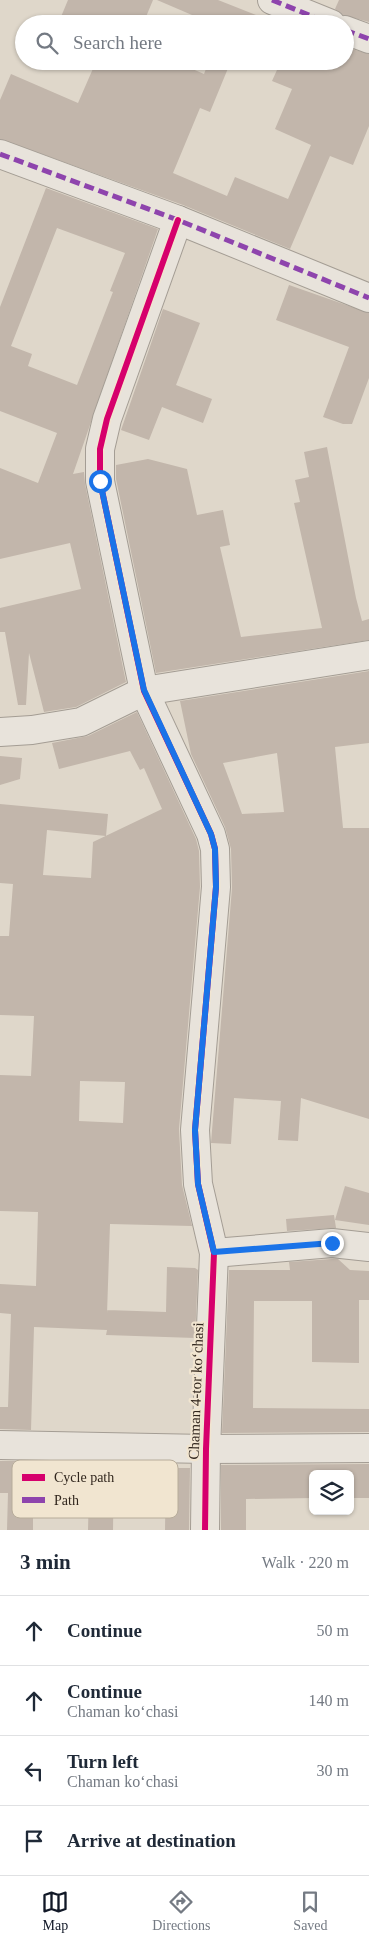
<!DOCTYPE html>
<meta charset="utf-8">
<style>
body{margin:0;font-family:"Times New Roman",serif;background:#f6f6f7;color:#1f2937}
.controls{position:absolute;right:15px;bottom:15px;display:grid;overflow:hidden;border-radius:8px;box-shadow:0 1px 4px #0004}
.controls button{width:45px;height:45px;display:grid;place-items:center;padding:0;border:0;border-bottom:1px solid #e0e1e3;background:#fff;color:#1f2937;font:25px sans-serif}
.stop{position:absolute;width:15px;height:15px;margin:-11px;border:4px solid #1a73e8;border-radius:50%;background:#fff}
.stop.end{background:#1a73e8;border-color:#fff;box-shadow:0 1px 5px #0008}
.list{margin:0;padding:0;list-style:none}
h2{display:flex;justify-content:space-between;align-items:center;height:65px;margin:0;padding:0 20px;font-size:21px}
h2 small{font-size:16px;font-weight:400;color:#747a83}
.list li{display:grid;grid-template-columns:32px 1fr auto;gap:15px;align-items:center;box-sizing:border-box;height:70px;padding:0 20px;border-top:1px solid #e0e1e3}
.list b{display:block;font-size:19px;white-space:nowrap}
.list p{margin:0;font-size:16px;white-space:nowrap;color:#747a83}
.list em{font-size:16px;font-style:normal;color:#747a83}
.icon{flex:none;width:28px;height:28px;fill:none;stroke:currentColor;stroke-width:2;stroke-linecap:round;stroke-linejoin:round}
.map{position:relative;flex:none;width:369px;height:1530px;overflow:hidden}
.search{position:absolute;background:#fff;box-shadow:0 1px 4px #0004;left:15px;right:15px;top:15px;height:55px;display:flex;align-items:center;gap:12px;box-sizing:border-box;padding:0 18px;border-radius:28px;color:#747a83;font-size:19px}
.sheet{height:345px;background:#fff}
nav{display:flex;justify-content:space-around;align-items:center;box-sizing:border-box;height:70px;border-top:1px solid #e0e1e3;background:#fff;font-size:14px;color:#747a83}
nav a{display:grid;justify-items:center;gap:2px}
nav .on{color:#111827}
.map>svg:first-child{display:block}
.building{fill:#c2b6ab;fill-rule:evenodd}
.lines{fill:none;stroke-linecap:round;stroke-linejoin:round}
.street-casing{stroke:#a49d94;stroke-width:30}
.street{stroke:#e8e3db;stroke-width:28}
.quiet{stroke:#8e44ad;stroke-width:5;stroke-dasharray:10 5;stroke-linecap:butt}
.cycleway-casing{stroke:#f1e5d0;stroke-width:9}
.cycleway{stroke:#d6006c;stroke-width:6}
.route{stroke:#1a73e8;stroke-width:6}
.labels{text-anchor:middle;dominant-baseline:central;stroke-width:4.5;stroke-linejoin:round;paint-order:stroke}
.street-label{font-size:15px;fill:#31261d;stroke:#f1e5d0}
.key{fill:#f1e5d0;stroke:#b7ac9a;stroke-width:1}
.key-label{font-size:14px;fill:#31261d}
</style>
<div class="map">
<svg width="369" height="1530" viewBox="0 0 369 1530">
<rect width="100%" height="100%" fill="#dfd7ca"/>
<g class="building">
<polygon points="68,0 153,0 143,24 58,24"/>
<polygon points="157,0 218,0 279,24 213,24"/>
<polygon points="339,0 369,0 369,22 343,15 335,9"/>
<polygon points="345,47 369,54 369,126 353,165 330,156 290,249 183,205 0,139 0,100 11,74 78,103 95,64 90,61 174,61 204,74 209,61 231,61 210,112 200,108 173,173 227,196 235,177 288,199 311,145 275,129 292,89 272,81 281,61 345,61"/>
<path d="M 46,188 L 158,229 L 73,474 L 84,472 L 85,484 L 126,682 L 76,707 L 44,712 L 29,653 L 26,705 L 18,705 L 5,632 L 0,632 L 0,608 L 81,589 L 70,543 L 0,559 L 0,468 L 38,483 L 57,433 L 0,411 L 0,307 ZM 57,228 L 125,253 L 110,291 L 113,292 L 77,385 L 28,366 L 32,354 L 11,346 Z"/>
<polygon points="289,285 369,313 369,378 352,424 343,424 323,417 349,347 276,320"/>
<polygon points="163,309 200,323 176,385 212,399 203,423 162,407 149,440 121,430"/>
<polygon points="327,447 356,598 362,621 369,619 369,640 156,673 116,479 116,465 148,459 187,469 197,515 223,510 230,545 220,547 241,637 322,628 294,503 300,502 295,480 309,477 304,452"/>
<path d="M 369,671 L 369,743 L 335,747 L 343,828 L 369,828 L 369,1119 L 301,1098 L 298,1141 L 278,1140 L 281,1101 L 234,1098 L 231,1144 L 211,1143 L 232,888 L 231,849 L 225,827 L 191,754 L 180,701 ZM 277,753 L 284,812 L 242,814 L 223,763 Z"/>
<path d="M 137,712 L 196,839 L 199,851 L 200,887 L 179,1129 L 182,1185 L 192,1226 L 110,1224 L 107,1314 L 107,1310 L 166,1312 L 167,1267 L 195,1268 L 198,1270 L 195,1338 L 106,1335 L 107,1330 L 34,1327 L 31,1430 L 0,1429 L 0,1407 L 8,1407 L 11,1314 L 0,1313 L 0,1284 L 36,1286 L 38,1212 L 0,1211 L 0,1075 L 31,1076 L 34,1016 L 0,1015 L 0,936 L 9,936 L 13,884 L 0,883 L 0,804 L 108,814 L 106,836 L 47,830 L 43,875 L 91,878 L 93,842 L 162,809 L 144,768 L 140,770 L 130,751 L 59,769 L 52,743 L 88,736 ZM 80,1081 L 125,1082 L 123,1123 L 79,1121 Z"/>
<polygon points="0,756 22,758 20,779 0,785"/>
<polygon points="345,1186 369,1193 369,1225 335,1220"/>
<polygon points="334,1215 336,1228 287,1231 286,1219"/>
<polygon points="332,1259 338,1259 350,1270 369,1271 369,1300 359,1300 359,1363 312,1362 312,1301 254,1301 253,1408 369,1409 369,1432 222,1433 229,1270 290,1270 289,1262"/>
<polygon points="0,1461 30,1461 30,1463 114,1464 113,1530 88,1530 89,1492 33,1492 33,1530 7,1530 8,1493 0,1493"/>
<polygon points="369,1464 369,1498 350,1498 350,1474 313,1474 313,1498 246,1499 246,1530 221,1530 221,1465"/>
<polygon points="166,1468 190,1468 189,1530 165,1530"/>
</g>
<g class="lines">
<g class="street-casing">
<g id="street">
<polyline points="272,0 331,24"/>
<polyline points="345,30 369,39"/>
<polyline points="0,154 178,220 369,298"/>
<polyline points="178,220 107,419 100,449 100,481 144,691 211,834 215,849 216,887 195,1130 198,1184 214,1253 206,1449 205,1530"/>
<polyline points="0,732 32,730 81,722 144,691 369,655"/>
<polyline points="214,1253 332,1243 369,1247"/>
<polyline points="0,1445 206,1449 369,1448"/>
</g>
</g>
<use href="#street" class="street"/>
<g class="quiet">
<polyline points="272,0 331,24"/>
<polyline points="345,30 369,39"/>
<polyline points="0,154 178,220 369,298"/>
</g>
<g class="cycleway-casing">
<polyline id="cycleway" points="178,220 107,419 100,449 100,481 144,691 211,834 215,849 216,887 195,1130 198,1184 214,1253 206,1449 205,1530"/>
</g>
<use href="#cycleway" class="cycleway"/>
</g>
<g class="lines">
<polyline class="route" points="100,481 144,690 211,834 215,849 216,887 195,1130 198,1184 214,1252 332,1243"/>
</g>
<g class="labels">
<g class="street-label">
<text transform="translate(196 1391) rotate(-88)">Chaman 4-tor koʻchasi</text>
</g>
</g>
<rect x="12" y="1460" width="166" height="58" rx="8" class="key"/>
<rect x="22" y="1474" width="23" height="7" fill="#d6006c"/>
<rect x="22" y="1497" width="23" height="6" fill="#8e44ad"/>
<g class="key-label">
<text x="54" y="1482">Cycle path</text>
<text x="54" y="1505">Path</text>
</g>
</svg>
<div class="controls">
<button><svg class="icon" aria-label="layers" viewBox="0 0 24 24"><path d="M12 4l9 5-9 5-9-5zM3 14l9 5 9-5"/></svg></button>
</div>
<div class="stop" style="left:100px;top:481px"></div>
<div class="stop end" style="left:332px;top:1243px"></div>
<div class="search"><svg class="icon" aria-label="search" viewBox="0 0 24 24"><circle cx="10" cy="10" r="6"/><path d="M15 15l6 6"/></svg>Search here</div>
</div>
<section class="sheet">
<h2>3 min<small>Walk · 220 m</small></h2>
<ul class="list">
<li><svg class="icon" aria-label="ahead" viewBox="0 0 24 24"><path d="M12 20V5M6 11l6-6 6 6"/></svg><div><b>Continue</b></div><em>50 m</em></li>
<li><svg class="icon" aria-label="ahead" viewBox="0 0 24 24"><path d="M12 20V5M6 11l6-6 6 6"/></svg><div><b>Continue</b><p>Chaman koʻchasi</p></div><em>140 m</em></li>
<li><svg class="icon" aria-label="left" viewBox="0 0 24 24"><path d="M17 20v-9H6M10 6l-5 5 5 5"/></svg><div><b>Turn left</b><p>Chaman koʻchasi</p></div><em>30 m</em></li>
<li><svg class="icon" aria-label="arrive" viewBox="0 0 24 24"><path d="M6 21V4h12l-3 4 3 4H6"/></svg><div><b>Arrive at destination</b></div></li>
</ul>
</section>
<nav>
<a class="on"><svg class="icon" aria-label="map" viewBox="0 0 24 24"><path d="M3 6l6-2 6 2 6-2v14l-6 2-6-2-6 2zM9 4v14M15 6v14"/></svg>Map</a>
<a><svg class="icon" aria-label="directions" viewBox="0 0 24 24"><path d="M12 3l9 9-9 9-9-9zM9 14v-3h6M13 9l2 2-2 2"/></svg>Directions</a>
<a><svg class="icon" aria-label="saved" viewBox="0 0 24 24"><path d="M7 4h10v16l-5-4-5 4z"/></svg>Saved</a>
</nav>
